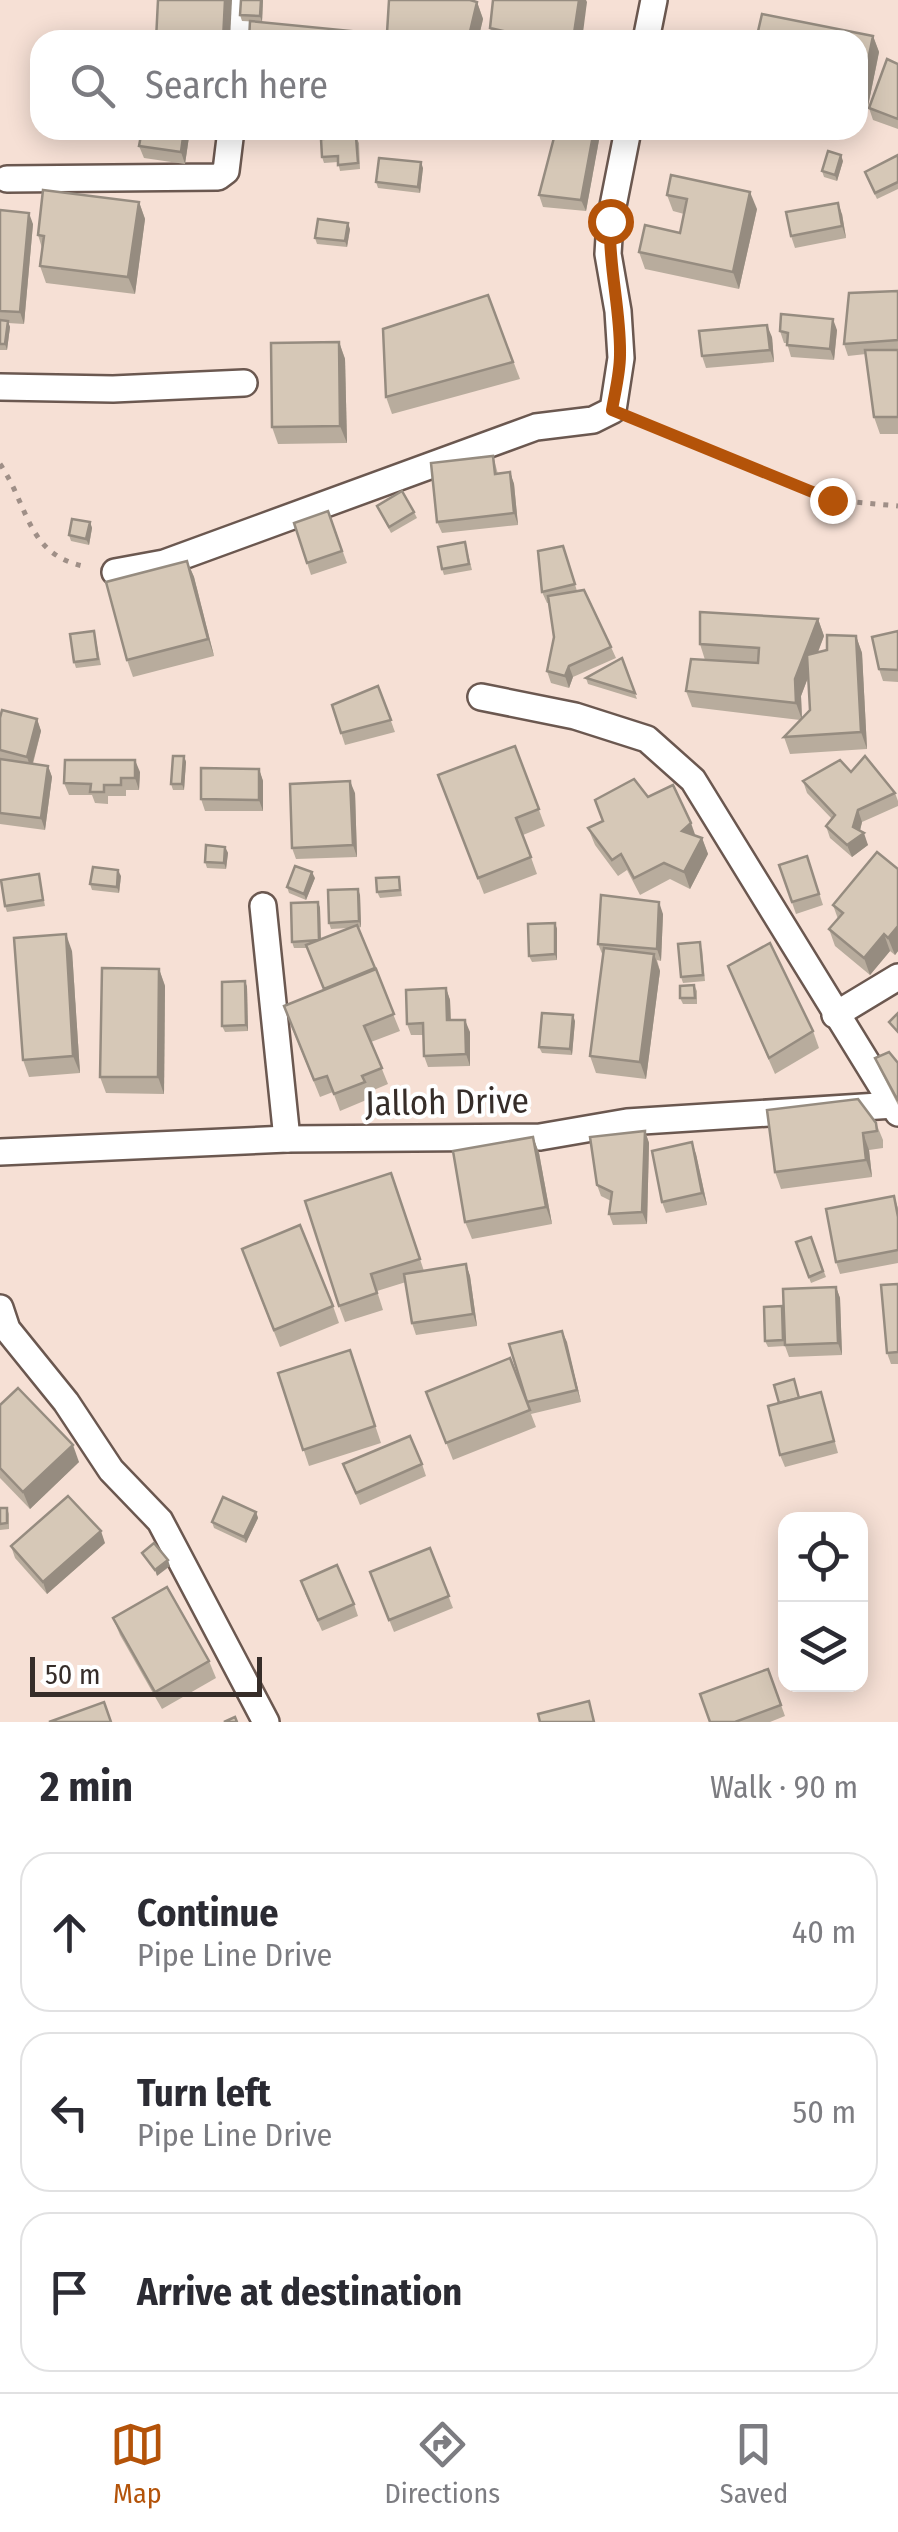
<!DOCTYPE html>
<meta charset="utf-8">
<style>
body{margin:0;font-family:"Fira Sans Condensed",sans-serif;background:#f2f2f3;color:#2b2b33}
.controls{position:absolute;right:30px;bottom:30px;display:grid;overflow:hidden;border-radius:20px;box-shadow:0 5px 25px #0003}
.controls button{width:90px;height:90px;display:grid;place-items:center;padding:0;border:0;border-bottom:2px solid #e1e1e2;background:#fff;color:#2b2b33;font:50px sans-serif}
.scale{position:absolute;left:30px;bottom:25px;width:232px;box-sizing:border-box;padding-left:10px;border:5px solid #362d29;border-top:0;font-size:28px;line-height:35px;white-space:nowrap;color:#362d29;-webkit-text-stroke:8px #fff;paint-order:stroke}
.stop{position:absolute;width:30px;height:30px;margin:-22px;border:8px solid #b45309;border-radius:50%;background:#fff}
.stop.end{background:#b45309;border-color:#fff;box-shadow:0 2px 10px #0008}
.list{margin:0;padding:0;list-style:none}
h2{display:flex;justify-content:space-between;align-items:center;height:130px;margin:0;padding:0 40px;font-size:42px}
h2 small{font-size:32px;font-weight:400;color:#7c7c81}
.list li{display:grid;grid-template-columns:65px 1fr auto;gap:30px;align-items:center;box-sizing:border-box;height:160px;margin:0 20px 20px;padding:0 20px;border:2px solid #e1e1e2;border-radius:30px}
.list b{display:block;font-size:38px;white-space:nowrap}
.list p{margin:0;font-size:32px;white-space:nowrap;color:#7c7c81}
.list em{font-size:32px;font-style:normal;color:#7c7c81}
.icon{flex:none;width:55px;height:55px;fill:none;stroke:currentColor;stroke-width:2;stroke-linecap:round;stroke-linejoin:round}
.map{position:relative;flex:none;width:898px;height:1722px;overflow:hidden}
.search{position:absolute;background:#fff;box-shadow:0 5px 25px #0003;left:30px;right:30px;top:30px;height:110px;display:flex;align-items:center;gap:25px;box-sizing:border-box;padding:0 35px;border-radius:30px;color:#7c7c81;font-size:38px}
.sheet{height:670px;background:#fff}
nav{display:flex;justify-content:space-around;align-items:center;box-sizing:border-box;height:140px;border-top:2px solid #e1e1e2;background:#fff;font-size:28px;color:#7c7c81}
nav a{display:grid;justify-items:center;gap:5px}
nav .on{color:#b45309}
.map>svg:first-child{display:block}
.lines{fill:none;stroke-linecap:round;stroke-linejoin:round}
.street-casing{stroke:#6b5850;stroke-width:30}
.path{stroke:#9f8f87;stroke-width:5;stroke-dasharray:5 8;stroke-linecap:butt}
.street{stroke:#fff;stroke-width:25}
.wall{fill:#b8ac9d;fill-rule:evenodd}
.shaded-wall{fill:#968c80}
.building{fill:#d6c8b7;stroke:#968c80;stroke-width:2.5}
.route{stroke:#b45309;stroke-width:12}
.labels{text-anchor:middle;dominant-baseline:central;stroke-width:8;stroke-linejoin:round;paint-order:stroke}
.street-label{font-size:35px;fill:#362d29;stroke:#fff}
</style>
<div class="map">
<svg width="898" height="1722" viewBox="0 0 898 1722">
<rect width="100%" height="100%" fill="#f6e0d5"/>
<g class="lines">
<g class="street-casing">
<g id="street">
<polyline points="238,40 240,0"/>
<polyline points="646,40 654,0"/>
<polyline points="7,179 218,177 226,171 231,130"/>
<polyline points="0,387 113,389 244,383"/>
<polyline points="115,572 164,563 536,427 593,420 613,410 621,358 618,311 608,254 610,221 628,130"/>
<polyline points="481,697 575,716 647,739 693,780 898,1113"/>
<polyline points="263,906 287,1139"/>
<polyline points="835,1015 898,977"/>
<polyline points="0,1152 287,1139 540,1137 627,1122 894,1105"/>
<polyline points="0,1308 7,1329 66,1402 111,1470 160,1521 266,1722"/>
</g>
</g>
<g class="path">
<polyline points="639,421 832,500 898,506"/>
<path d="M 0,464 C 30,508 26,555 87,567"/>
</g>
<use href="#street" class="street"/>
</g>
<g class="wall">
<polygon points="263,0 262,22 242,21 240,15"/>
<polygon points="493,0 586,0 582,40 495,40 490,28"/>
<polygon points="477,2 483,19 478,40 389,40 387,33"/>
<polygon points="873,36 879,52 865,121 858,119 858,40"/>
<polygon points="898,64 898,129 873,120 869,108"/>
<polygon points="190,130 185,164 144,158 139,146"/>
<polygon points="356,137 359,143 360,169 340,171 338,162 324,163 322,157"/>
<polygon points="599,140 586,211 543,207 539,195"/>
<polygon points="898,155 898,189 877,199 867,178"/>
<polygon points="843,161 837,181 824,177 822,171"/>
<polygon points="423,168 420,193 378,188 376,182"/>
<polygon points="667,195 757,209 739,289 645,269 639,252 680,233 684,214 673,211"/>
<polygon points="139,202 145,219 135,294 46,283 40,266 42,248 38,235"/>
<polygon points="0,210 33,224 24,324 8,323 10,327 7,350 0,350"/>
<polygon points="842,214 846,238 795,248 791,236"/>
<polygon points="350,229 347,247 317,244 315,238"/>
<polygon points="898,291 898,434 880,434 874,417 866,354 848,356 844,344"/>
<polygon points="488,295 520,379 392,414 386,397"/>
<polygon points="837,330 834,360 791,357 787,343 784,343 780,331"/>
<polygon points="772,337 774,362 706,368 702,356"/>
<polygon points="339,342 345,359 347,443 278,444 272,427"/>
<polygon points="493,456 498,474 510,472 514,484 518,525 442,533 437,522"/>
<polygon points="377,506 414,512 417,518 391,533"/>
<polygon points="328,511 347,563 311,575 294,523"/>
<polygon points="90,522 92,528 89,545 71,541 69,535"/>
<polygon points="465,542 472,570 444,575 442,569"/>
<polygon points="563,546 577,591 611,647 616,658 573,677 569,688 551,683 547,671 554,637 549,603 547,603 542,592"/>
<polygon points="187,561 194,577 214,656 133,677 127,660"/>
<path d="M 818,619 L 824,636 L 818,652 L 827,650 L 856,636 L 862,653 L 867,749 L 790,754 L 784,737 L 800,720 L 692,707 L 686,691 L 705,660 L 700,644 ZM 808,677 L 810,710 L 802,718 L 801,696 Z"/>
<polygon points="94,631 101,665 76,668 74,662"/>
<polygon points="898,631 898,682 883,681 879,669"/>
<polygon points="622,658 637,699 588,684 586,678"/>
<polygon points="378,686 395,732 345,745 332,705"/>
<polygon points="0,718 37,719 41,731 33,764 48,766 52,777 45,830 0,824"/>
<polygon points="515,746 545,826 523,835 537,874 484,894 438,775"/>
<polygon points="184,756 186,762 184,790 173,790 171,784"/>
<polygon points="259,769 263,781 263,811 205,811 201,799"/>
<polygon points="140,772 139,790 126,790 126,796 108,796 108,804 95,803 92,795 69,795 64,783"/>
<polygon points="851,772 895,793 898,801 898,806 862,822 860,831 868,845 852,857 830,838 826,826 832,819 807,793 803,781"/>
<polygon points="355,793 357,857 296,859 292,848"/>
<polygon points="648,797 695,835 702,838 708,854 690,889 670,879 640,895 627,870 618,876 595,845 588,828"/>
<polygon points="225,847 228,853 226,869 207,868 205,862"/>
<polygon points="807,856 823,905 796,914 779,865"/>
<polygon points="898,869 898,951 895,955 890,951 870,975 835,946 829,929 838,919 833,905"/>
<polygon points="39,874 45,906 7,912 5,906"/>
<polygon points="121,876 119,893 92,890 90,884"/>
<polygon points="399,877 402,896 380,898 377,892"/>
<polygon points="315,878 306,900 289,893 287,887"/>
<polygon points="360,895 361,927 358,928 400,1031 371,1042 388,1084 369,1092 371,1098 340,1111 333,1092 320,1097 290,1023 324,990 307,948 294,948 292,942 318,902 320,908 321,939 349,928 331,929 329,923"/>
<polygon points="663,914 661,961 657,960 660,971 646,1079 596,1073 590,1056 603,956 598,944"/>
<polygon points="555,923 557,929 557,960 532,962 529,956"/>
<polygon points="702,948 705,981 683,983 681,977"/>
<polygon points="72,951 80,1073 29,1077 23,1060"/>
<polygon points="728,966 813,1031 819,1048 775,1074"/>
<polygon points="159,969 165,986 164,1094 106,1093 100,1077"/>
<polygon points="245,981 247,987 248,1031 225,1032 222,1026"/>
<polygon points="694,985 697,991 697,1004 683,1004 680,998"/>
<polygon points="446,988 450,1000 451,1020 470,1032 470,1066 428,1067 424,1056 423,1035 411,1035 407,1024"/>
<polygon points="575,1021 572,1055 542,1053 539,1047"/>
<polygon points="875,1058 898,1063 898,1105 880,1070"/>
<polygon points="876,1123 883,1140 883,1148 869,1150 872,1177 781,1189 775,1172"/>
<polygon points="645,1131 649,1143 647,1224 613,1225 609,1214 611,1201 601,1196 597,1185"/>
<polygon points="533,1137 539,1153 552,1224 472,1239 465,1222"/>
<polygon points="696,1154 707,1205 666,1213 662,1202"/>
<polygon points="391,1173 424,1271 466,1264 470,1276 477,1326 416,1335 412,1323 406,1282 377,1291 383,1310 345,1322 339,1306"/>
<polygon points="894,1196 898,1208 898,1263 840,1274 836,1262"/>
<polygon points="811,1237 826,1277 811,1283 796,1242"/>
<polygon points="248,1266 333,1306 339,1323 280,1347"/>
<polygon points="898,1284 898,1364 891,1364 887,1353"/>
<polygon points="836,1287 840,1298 842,1355 789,1357 785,1346 768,1347 765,1341 784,1312"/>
<polygon points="562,1331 581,1402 531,1414 536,1427 453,1460 426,1392 526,1401"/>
<polygon points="350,1350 381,1443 309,1466 278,1373"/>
<polygon points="821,1392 838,1453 785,1467 780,1455 800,1398"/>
<polygon points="0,1405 79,1462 30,1509 0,1478"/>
<polygon points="343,1464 422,1464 426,1476 360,1505"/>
<polygon points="0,1508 7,1508 9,1514 9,1529 0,1530"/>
<polygon points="256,1512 258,1518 246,1543 214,1528 212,1522"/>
<polygon points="105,1543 47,1594 15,1558 11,1546"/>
<polygon points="430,1548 453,1608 394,1632 370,1572"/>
<polygon points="305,1593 354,1604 358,1616 322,1631"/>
<polygon points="113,1618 209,1661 216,1678 162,1709 120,1635"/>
<polygon points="768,1669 785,1716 770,1722 710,1722"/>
</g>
<g class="shaded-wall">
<polygon points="225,0 232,0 230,40 223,40"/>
<polygon points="261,0 263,0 262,22 260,16"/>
<polygon points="579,0 586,0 587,2 582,40 573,40"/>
<polygon points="477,2 483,19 478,40 468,40"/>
<polygon points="873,36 879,52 865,121 859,104"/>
<polygon points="184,130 190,130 185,164 181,152"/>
<polygon points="594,130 599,140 586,211 581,200"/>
<polygon points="841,155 843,161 837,181 835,175"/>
<polygon points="421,162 423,168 420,193 418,187"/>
<polygon points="750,192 757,209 739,289 733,272"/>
<polygon points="139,202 145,219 135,294 128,277"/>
<polygon points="838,203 842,214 846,238 842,226"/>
<polygon points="29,213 33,224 24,324 20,312"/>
<polygon points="348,223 350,229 347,247 345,241"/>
<polygon points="833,319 837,330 834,360 830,349"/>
<polygon points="8,321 10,327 7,350 5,344"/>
<polygon points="767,325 772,337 774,362 770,350"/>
<polygon points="339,342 345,359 347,443 340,426"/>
<polygon points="510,472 514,484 518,525 514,513"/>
<polygon points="90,522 92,528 89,545 86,539"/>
<polygon points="187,561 194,577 214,656 208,639"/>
<polygon points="818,619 824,636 801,696 802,720 796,703 795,679"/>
<polygon points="856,636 862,653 867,749 861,732"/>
<polygon points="569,666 573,677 569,688 565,676"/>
<polygon points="37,719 41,731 31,769 27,757"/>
<polygon points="184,756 186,762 184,790 182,784"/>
<polygon points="135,760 140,772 139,790 135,778"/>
<polygon points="48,766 52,777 45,830 41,818"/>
<polygon points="259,769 263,781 263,811 259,800"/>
<polygon points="350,781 355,793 357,857 353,845"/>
<polygon points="858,810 862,822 858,838 864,833 868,845 852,857 847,845"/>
<polygon points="691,823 697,840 682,831"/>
<polygon points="702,838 708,854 690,889 684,872"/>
<polygon points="225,847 228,853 226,869 224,863"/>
<polygon points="118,870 121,876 119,893 117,887"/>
<polygon points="312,872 315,878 306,900 304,894"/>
<polygon points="358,889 360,895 361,927 359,921"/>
<polygon points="318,902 320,908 321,947 319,941"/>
<polygon points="659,902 663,914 661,961 657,949"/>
<polygon points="555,923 557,929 557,960 555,954"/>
<polygon points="898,926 898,951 895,955 888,938"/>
<polygon points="66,934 72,951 80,1073 73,1056"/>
<polygon points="884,934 890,951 870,975 864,958"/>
<polygon points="654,954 660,971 646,1079 640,1062"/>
<polygon points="159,969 165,986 164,1094 158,1077"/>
<polygon points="245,981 247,987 248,1031 246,1025"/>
<polygon points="446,988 450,1000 451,1032 447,1020"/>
<polygon points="573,1015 575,1021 572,1055 570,1049"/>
<polygon points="465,1020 470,1032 470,1066 466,1054"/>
<polygon points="645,1131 649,1143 647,1224 642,1212"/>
<polygon points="863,1133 869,1150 872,1177 866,1160"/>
<polygon points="533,1137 539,1153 552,1224 546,1207"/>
<polygon points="692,1142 696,1154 707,1205 702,1193"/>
<polygon points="466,1264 470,1276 477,1326 473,1314"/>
<polygon points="836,1287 840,1298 842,1355 838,1343"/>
<polygon points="562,1331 567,1342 581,1402 577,1390"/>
<polygon points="73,1445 79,1462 30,1509 23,1492"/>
<polygon points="256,1512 258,1518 246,1543 244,1537"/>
<polygon points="101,1531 105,1543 47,1594 43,1582"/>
<polygon points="168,1560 170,1566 157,1576 155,1570"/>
</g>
<g class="building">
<polygon points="158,0 225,0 223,40 156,40"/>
<polygon points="241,0 261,0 260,16 240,15"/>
<polygon points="389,0 470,0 477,2 468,40 405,40 387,33"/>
<polygon points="493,0 579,0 573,40 543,40 490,28"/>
<polygon points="762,14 873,36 859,104 858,40 756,40"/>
<polygon points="250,21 362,32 361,40 249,40"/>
<polygon points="887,59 898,64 898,119 869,108"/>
<polygon points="142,130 184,130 181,152 139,146"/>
<polygon points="556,130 594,130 581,200 539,195"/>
<polygon points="356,137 358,163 338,165 338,156 322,157 321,139"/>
<polygon points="828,151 841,155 835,175 822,171"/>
<polygon points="898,155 898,182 875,193 865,172"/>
<polygon points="379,158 421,162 418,187 376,182"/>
<polygon points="671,175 750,192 733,272 639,252 645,225 680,233 687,199 667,195"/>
<polygon points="43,190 139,202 128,277 40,266 44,236 38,235"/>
<polygon points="838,203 842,226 791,236 786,212"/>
<polygon points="0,210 29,213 20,312 0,311"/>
<polygon points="318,219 348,223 345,241 315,238"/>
<polygon points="898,291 898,340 844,344 849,293"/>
<polygon points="488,295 513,362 386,397 383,329"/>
<polygon points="781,314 833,319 830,349 787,345 788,333 780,331"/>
<polygon points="0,320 8,321 5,344 0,344"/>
<polygon points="767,325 770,350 702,356 699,331"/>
<polygon points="339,342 340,426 272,427 271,343"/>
<polygon points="865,350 898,350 898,417 874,417"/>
<polygon points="493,456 495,474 510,472 514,513 437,522 431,463"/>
<polygon points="402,491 414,512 389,527 377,506"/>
<polygon points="328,511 342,551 307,563 294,523"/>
<polygon points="72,519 90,522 86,539 69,535"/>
<polygon points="465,542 469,564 442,569 438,547"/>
<polygon points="563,546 575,584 542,592 538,551"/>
<polygon points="187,561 208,639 127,660 106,582"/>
<polygon points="584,590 611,647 569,666 565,676 547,671 554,637 548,596"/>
<polygon points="700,612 818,619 795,679 796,703 686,691 691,659 758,663 759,648 700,644"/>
<polygon points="94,631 98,659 74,662 70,634"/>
<polygon points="898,631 898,670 879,669 872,637"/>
<polygon points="827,635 856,636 861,732 784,737 810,710 807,655 827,650"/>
<polygon points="622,658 635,693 586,678"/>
<polygon points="378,686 391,720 341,733 332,705"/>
<polygon points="2,710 37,719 27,757 0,750 0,718"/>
<polygon points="515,746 539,809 516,818 531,857 478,878 438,775"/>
<polygon points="173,756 184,756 182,784 171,784"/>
<polygon points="865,756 895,793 858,810 853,827 864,833 847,845 826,826 835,815 803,781 840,760 851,772"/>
<polygon points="0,759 48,766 41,818 0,813"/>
<polygon points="65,760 135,760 135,778 121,778 121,785 104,785 104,792 90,792 91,784 64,783"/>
<polygon points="201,768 259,769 259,800 201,799"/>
<polygon points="634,779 648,797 673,785 691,823 682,831 702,838 684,872 664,863 634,878 621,854 612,860 588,828 603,821 595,800"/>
<polygon points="350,781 353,845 292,848 290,784"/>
<polygon points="206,845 225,847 224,863 205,862"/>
<polygon points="877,852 898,869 898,926 888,938 884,934 864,958 829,929 843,913 833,905"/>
<polygon points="807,856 819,894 792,902 779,865"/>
<polygon points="295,866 312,872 304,894 287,887"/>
<polygon points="93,867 118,870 117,887 90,884"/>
<polygon points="39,874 43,900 5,906 1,880"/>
<polygon points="399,877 400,890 377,892 376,878"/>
<polygon points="358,889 359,921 329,923 328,890"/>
<polygon points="601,895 659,902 657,949 598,944"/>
<polygon points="318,902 319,940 292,942 291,903"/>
<polygon points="555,923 555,954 529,956 528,924"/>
<polygon points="357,925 375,968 324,989 306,945"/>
<polygon points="66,934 73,1056 23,1060 14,938"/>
<polygon points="700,942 703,975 681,977 678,944"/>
<polygon points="770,943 813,1031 769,1058 728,966"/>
<polygon points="604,948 654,954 640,1062 590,1056"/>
<polygon points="102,968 159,969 158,1077 100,1077"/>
<polygon points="376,969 394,1014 364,1026 382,1068 362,1076 365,1082 334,1094 327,1076 314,1080 284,1006"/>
<polygon points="245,981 246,1025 222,1026 222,982"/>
<polygon points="694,985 695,998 680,998 680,986"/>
<polygon points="446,988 447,1020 465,1020 466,1054 424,1056 423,1023 407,1024 406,990"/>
<polygon points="542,1013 573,1015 570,1049 539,1047"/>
<polygon points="898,1013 898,1032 889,1022"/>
<polygon points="889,1052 898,1063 898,1101 875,1058"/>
<polygon points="858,1099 876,1123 877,1131 863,1133 866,1160 775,1172 767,1110"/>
<polygon points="645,1131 642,1212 609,1214 612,1192 597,1185 590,1137"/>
<polygon points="533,1137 546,1207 465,1222 453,1151"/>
<polygon points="692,1142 702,1193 662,1202 652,1151"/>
<polygon points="391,1173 420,1259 371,1274 377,1293 339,1306 305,1201"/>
<polygon points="894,1196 898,1217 898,1250 836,1262 826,1209"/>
<polygon points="300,1225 333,1306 274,1330 242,1249"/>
<polygon points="811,1237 823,1271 809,1277 796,1242"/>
<polygon points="466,1264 473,1314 412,1323 404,1274"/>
<polygon points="898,1284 898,1352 887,1353 881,1285"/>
<polygon points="836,1287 838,1343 785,1345 783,1289"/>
<polygon points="782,1306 783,1340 765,1341 764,1307"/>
<polygon points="562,1331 577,1390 527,1402 509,1344"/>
<polygon points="350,1350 375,1426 303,1450 278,1373"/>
<polygon points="510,1358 530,1410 446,1443 426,1392"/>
<polygon points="794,1379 799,1398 779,1403 774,1385"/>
<polygon points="18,1388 73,1445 23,1492 0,1468 0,1405"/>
<polygon points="821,1392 834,1441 780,1455 768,1406"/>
<polygon points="410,1436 422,1464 356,1493 343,1464"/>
<polygon points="68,1496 101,1531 43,1582 11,1546"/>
<polygon points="223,1497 256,1512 244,1537 212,1522"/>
<polygon points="0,1508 7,1508 7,1523 0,1524"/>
<polygon points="154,1543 168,1560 155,1570 142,1553"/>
<polygon points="430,1548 449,1596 389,1620 370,1572"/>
<polygon points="337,1565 354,1604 318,1620 301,1581"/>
<polygon points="167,1587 209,1661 155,1692 113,1618"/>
<polygon points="768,1669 781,1705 735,1722 710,1722 700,1694"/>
<polygon points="589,1701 594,1722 540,1722 538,1714"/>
<polygon points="104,1702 111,1722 49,1722"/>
<polygon points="235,1717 237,1722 224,1722"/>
</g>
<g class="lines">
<path class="route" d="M 610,221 C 608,266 621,310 620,355 C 620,373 615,392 612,410 L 832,500"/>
</g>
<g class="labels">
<g class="street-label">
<text transform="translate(447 1102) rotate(-1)">Jalloh Drive</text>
</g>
</g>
</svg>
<div class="controls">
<button><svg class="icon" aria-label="locate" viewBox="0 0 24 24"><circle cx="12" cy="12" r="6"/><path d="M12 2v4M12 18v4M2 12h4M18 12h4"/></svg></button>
<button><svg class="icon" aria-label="layers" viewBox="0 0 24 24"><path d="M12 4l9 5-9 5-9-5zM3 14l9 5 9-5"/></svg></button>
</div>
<div class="scale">50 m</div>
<div class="stop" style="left:610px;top:221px"></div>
<div class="stop end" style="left:832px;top:500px"></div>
<div class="search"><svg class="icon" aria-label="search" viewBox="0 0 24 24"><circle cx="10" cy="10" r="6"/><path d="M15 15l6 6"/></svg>Search here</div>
</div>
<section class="sheet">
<h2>2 min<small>Walk · 90 m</small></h2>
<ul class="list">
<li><svg class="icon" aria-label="ahead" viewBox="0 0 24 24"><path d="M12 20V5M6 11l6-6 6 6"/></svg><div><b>Continue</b><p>Pipe Line Drive</p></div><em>40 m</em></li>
<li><svg class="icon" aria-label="left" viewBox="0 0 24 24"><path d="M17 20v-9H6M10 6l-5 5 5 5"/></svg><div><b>Turn left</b><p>Pipe Line Drive</p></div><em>50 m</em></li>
<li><svg class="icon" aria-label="arrive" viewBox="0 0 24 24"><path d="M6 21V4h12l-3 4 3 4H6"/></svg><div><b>Arrive at destination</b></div></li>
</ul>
</section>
<nav>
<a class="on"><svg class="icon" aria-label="map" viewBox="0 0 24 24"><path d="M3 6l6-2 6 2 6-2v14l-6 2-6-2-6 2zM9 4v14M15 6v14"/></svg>Map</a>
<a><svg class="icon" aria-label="directions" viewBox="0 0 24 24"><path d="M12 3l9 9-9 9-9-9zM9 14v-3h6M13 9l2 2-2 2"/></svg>Directions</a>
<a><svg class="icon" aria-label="saved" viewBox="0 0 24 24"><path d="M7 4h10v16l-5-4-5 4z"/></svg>Saved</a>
</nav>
